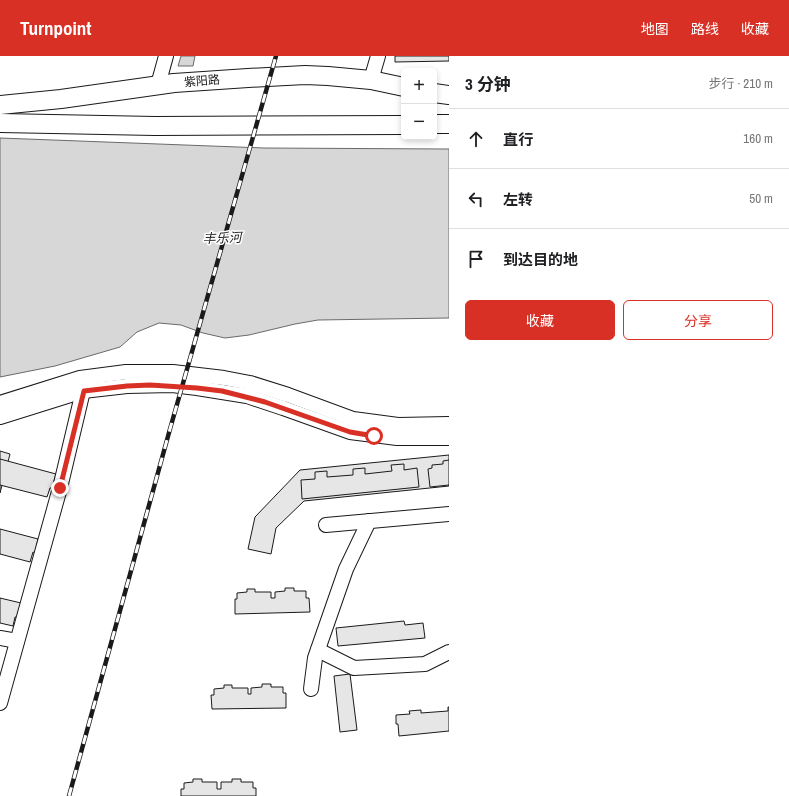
<!DOCTYPE html>
<html lang="zh">
<meta charset="utf-8">
<style>
body{margin:0;font-family:"Archivo Narrow","Noto Sans SC",sans-serif;background:#f6f6f6;color:#202124}
.controls{position:absolute;right:12px;top:12px;display:grid;overflow:hidden;border-radius:6px;box-shadow:0 2px 6px #0003}
.controls button{width:36px;height:36px;display:grid;place-items:center;padding:0;border:0;border-bottom:1px solid #e0e0e0;background:#fff;color:#202124;font:20px sans-serif}
.stop{position:absolute;width:12px;height:12px;margin:-9px;border:3px solid #d93025;border-radius:50%;background:#fff}
.stop.end{background:#d93025;border-color:#fff;box-shadow:0 1px 4px #0008}
.list{margin:0;padding:0;list-style:none}
h2{display:flex;justify-content:space-between;align-items:center;height:52px;margin:0;padding:0 16px;font-size:17px}
h2 small{font-size:13px;font-weight:400;color:#757577}
.list li{display:grid;grid-template-columns:26px 1fr auto;gap:12px;align-items:center;box-sizing:border-box;height:60px;padding:0 16px;border-top:1px solid #e0e0e0}
.list b{display:block;font-size:15px;white-space:nowrap}
.list em{font-size:13px;font-style:normal;color:#757577}
.actions{display:flex;gap:8px;padding:12px 16px}
.actions a{flex:1;padding:9px 0;border:1px solid #d93025;border-radius:6px;text-align:center;font-size:14px;color:#d93025}
.actions .main{background:#d93025;color:#fff}
.icon{flex:none;width:22px;height:22px;fill:none;stroke:currentColor;stroke-width:2;stroke-linecap:round;stroke-linejoin:round}
.map{position:relative;flex:none;width:449px;height:740px;overflow:hidden}
header{display:flex;align-items:center;gap:24px;box-sizing:border-box;height:56px;padding:0 20px;background:#d93025;color:#fff}
header strong{font-size:19px}
nav{display:flex;gap:22px;margin-inline-start:auto;font-size:14px}
main{display:flex}
aside{flex:1;background:#fff}
.map>svg:first-child{display:block}
.water{fill:#d7d7d7;stroke:#6a6a6a}
.building{fill:#e6e6e6;stroke:#1a1a1a}
.lines{fill:none;stroke-linecap:round;stroke-linejoin:round}
.minor-casing{stroke:#1a1a1a;stroke-width:16}
.major-casing{stroke:#1a1a1a;stroke-width:20}
.minor{stroke:#fff;stroke-width:14}
.major{stroke:#fff;stroke-width:18}
.rail-casing{stroke:#1a1a1a;stroke-width:4.5}
.rail{stroke:#fff;stroke-width:3;stroke-dasharray:9;stroke-linecap:butt}
.route{stroke:#d93025;stroke-width:5}
.labels{text-anchor:middle;dominant-baseline:central;stroke-width:3;stroke-linejoin:round;paint-order:stroke}
.street-label{font-size:12px;fill:#1a1a1a;stroke:#fff}
.water-label{font-size:13px;font-style:italic;fill:#1a1a1a;stroke:#fff}
</style>
<header>
<strong>Turnpoint</strong>
<nav><a>地图</a><a>路线</a><a>收藏</a></nav>
</header>
<main>
<div class="map">
<svg width="449" height="740" viewBox="0 0 449 740">
<rect width="100%" height="100%" fill="#fff"/>
<g class="water">
<polygon points="181,0 195,0 193,10 178,10"/>
<polygon points="0,82 264,92 449,93 449,262 318,264 295,268 249,279 225,282 203,277 181,269 159,267 137,276 120,291 55,310 0,321"/>
</g>
<g class="building">
<polygon points="395,0 449,0 449,5 395,6"/>
<polygon points="0,395 10,398 0,437"/>
<polygon points="449,399 449,430 304,445 276,472 271,498 248,493 255,461 300,414"/>
<polygon points="0,403 56,418 52,432 50,432 47,441 0,429"/>
<polygon points="449,404 449,429 430,431 428,413 432,412 432,409 443,408 443,405"/>
<polygon points="404,408 404,414 417,412 419,431 302,443 301,424 315,423 315,416 327,415 327,421 353,419 353,413 365,412 365,418 392,415 391,409"/>
<polygon points="0,473 38,483 35,497 33,496 30,506 0,498"/>
<polygon points="285,532 294,532 294,535 306,535 306,542 309,542 310,556 235,558 235,543 237,543 237,537 247,536 247,533 255,533 255,536 271,536 271,542 275,542 275,536 285,535"/>
<polygon points="0,542 21,547 17,561 15,561 13,570 0,567"/>
<polygon points="404,565 405,569 423,567 425,582 338,590 336,572"/>
<polygon points="350,618 357,674 340,676 334,620"/>
<polygon points="262,628 271,628 271,631 283,631 283,637 286,637 286,652 212,653 211,639 214,639 214,633 224,632 224,629 232,629 232,632 248,632 248,638 251,638 251,632 262,631"/>
<polygon points="448,651 449,651 449,675 399,680 398,668 396,668 396,659 410,658 409,655 421,654 421,657 448,655"/>
<polygon points="193,723 202,723 202,726 217,726 217,733 221,733 221,726 232,726 232,723 241,723 241,726 253,726 253,732 256,732 256,740 181,740 181,733 184,733 184,727 193,726"/>
</g>
<g class="lines">
<g class="minor-casing">
<g id="minor">
<polyline points="371,24 378,0"/>
<polyline points="158,29 166,0"/>
<polyline points="0,347 80,322 126,316 173,316 224,322 250,327 288,339 353,363 398,369 449,368"/>
<polyline points="0,361 83,335 127,330 172,329 197,332 247,340 283,352 350,376 397,382 449,382"/>
<polyline points="326,469 449,458"/>
<polyline points="0,582 17,585"/>
<polyline points="318,594 354,612 425,608 449,596"/>
<polyline points="311,633 315,602 346,513 369,465"/>
<polyline points="0,647 60,432 83,335"/>
</g>
</g>
<g class="major-casing">
<g id="major">
<polyline points="434,37 449,39"/>
<polyline points="0,49 61,43 174,27 248,22 305,19 328,20 371,24 404,31"/>
<polyline points="0,67 155,70 404,69"/>
<polyline points="434,68 449,68"/>
</g>
</g>
<use href="#minor" class="minor"/>
<use href="#major" class="major"/>
<g class="rail-casing">
<polyline id="rail" points="69,740 170,373 276,0"/>
</g>
<use href="#rail" class="rail"/>
</g>
<g class="lines">
<polyline class="route" points="60,432 84,335 127,330 150,329 197,332 222,335 265,346 350,376 374,380"/>
</g>
<g class="labels">
<g class="street-label">
<text transform="translate(202 25) rotate(-5)">紫阳路</text>
</g>
<g class="water-label">
<text transform="translate(222 182) rotate(-2)">丰乐河</text>
</g>
</g>
</svg>
<div class="controls">
<button>+</button>
<button>−</button>
</div>
<div class="stop" style="left:374px;top:380px"></div>
<div class="stop end" style="left:60px;top:432px"></div>
</div>
<aside>
<h2>3 分钟<small>步行 · 210 m</small></h2>
<ul class="list">
<li><svg class="icon" aria-label="ahead" viewBox="0 0 24 24"><path d="M12 20V5M6 11l6-6 6 6"/></svg><div><b>直行</b></div><em>160 m</em></li>
<li><svg class="icon" aria-label="left" viewBox="0 0 24 24"><path d="M17 20v-9H6M10 6l-5 5 5 5"/></svg><div><b>左转</b></div><em>50 m</em></li>
<li><svg class="icon" aria-label="arrive" viewBox="0 0 24 24"><path d="M6 21V4h12l-3 4 3 4H6"/></svg><div><b>到达目的地</b></div></li>
</ul>
<div class="actions"><a class="main">收藏</a><a>分享</a></div>
</aside>
</main>
